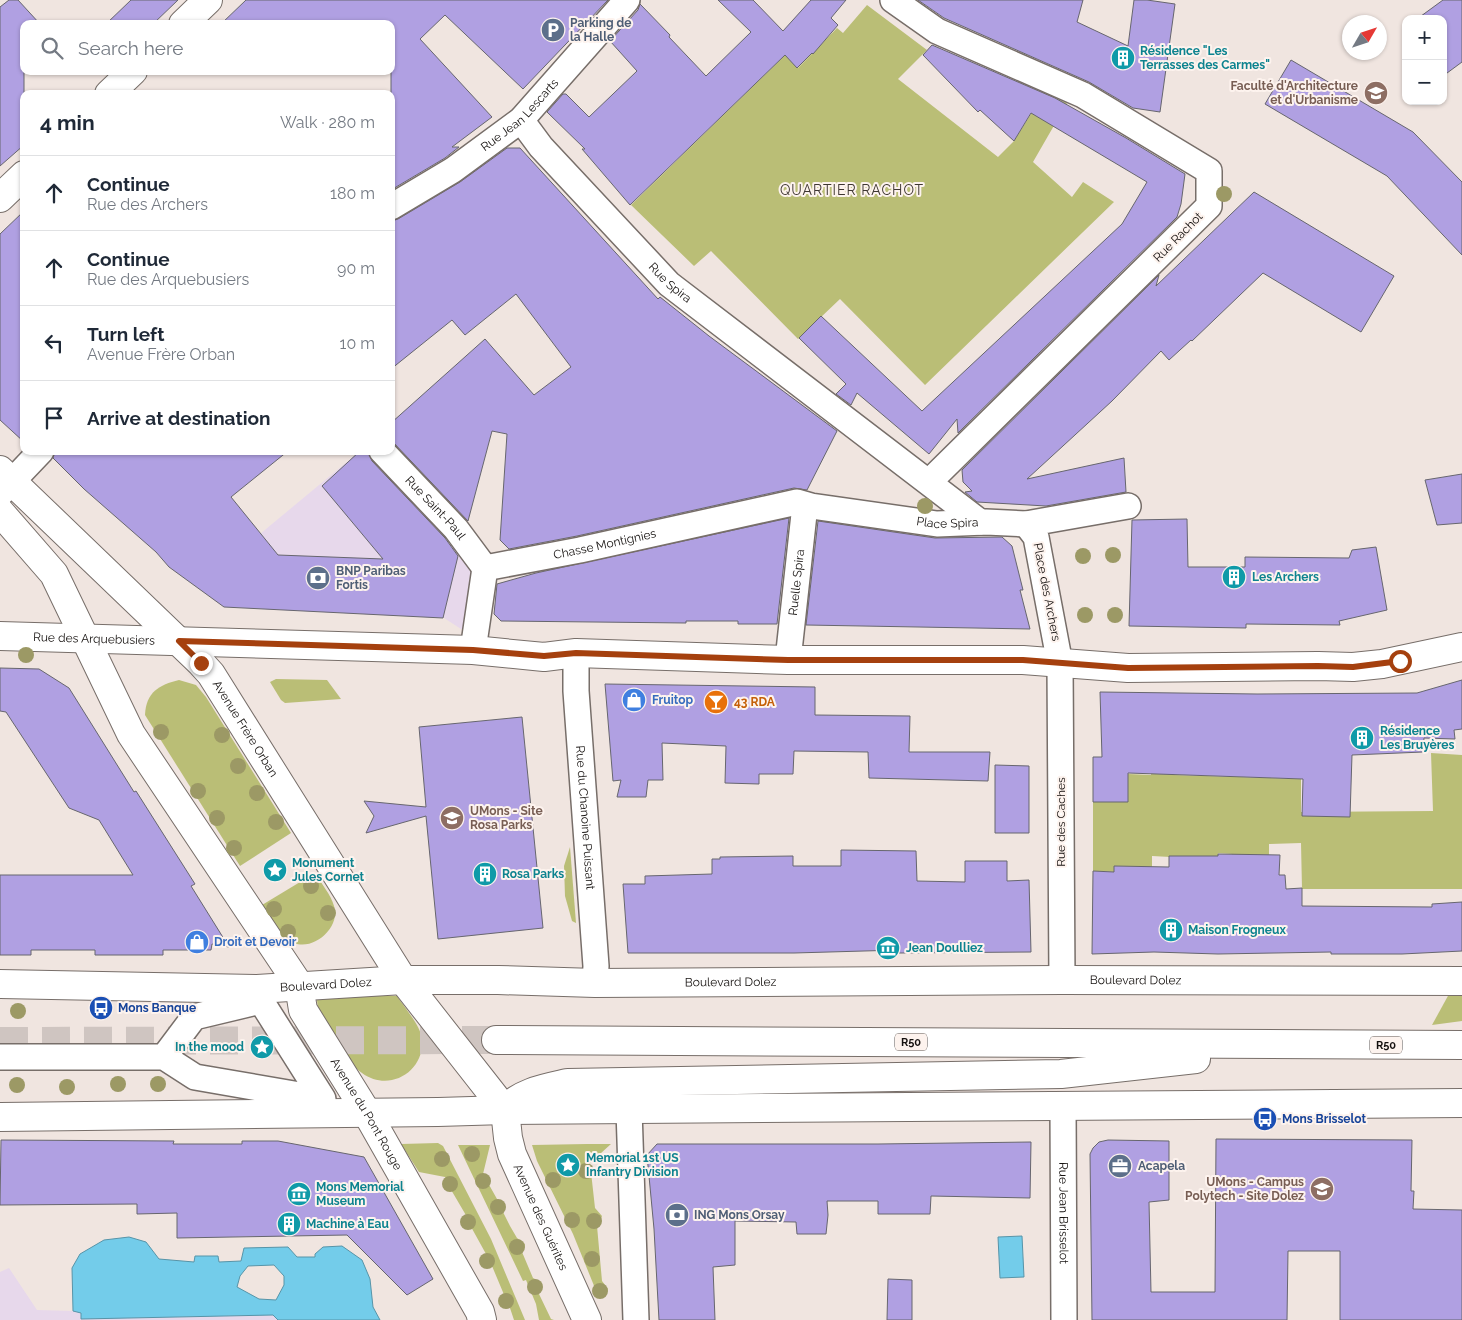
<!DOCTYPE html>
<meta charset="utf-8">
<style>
body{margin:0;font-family:Raleway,sans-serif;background:#f2f2f3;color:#1f2937}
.controls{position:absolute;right:15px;top:15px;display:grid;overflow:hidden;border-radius:10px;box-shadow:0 1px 4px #0004}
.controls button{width:45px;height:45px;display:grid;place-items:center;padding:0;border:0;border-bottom:1px solid #e0e1e3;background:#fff;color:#1f2937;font:25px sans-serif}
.compass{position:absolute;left:1342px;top:15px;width:45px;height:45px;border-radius:50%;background:#fff;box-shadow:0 1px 4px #0004;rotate:51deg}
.stop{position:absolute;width:15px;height:15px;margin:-11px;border:4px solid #a5400e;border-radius:50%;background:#fff}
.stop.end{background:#a5400e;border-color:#fff;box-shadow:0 1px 5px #0008}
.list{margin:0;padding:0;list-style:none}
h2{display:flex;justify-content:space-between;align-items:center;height:65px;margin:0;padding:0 20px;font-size:21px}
h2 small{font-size:16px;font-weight:400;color:#747a83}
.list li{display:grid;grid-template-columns:32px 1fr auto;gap:15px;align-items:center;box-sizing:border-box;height:75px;padding:0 20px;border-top:1px solid #e0e1e3}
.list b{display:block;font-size:19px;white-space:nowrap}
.list p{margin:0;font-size:16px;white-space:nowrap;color:#747a83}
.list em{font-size:16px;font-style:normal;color:#747a83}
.icon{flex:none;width:28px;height:28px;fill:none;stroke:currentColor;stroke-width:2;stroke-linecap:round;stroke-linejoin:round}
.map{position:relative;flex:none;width:1462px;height:1320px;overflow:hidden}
.search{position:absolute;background:#fff;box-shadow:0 1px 4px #0004;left:20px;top:20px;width:375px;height:55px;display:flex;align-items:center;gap:12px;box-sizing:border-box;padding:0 18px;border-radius:10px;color:#747a83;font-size:19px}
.panel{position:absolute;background:#fff;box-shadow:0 1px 4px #0004;left:20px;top:90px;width:375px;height:365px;border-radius:10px}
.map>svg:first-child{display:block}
.commercial{fill:#e7d8eb}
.green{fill:#babe76}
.water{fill:#73ccea;stroke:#5794a8;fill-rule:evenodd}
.building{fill:#b0a0e2;stroke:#67666e}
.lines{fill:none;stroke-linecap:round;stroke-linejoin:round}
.highway-tunnel{stroke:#cfc5c1;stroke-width:28;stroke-dasharray:28 14;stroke-linecap:butt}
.street-casing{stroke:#776e69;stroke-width:28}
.secondary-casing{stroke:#776e69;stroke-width:30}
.highway-casing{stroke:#776e69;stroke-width:30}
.street{stroke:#fff;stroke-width:25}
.secondary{stroke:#fff;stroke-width:28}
.highway{stroke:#fff;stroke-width:28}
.tree{fill:#9c9965}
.route{stroke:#a5400e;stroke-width:6}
.labels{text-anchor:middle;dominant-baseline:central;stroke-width:4;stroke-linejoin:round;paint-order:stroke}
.shield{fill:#fdf3ee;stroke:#5b5552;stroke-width:1}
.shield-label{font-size:11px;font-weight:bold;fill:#15110f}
.service-label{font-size:12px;font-weight:bold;fill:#4e5e75;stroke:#fdf3ee;text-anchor:start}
.culture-label{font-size:12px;font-weight:bold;fill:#0d838f;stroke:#fdf3ee;text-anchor:start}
.education-label{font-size:12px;font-weight:bold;fill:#785e54;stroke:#fdf3ee;text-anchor:end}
.street-label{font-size:12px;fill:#15110f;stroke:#fdf3ee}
.shop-label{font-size:12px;font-weight:bold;fill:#366cbe;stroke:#fdf3ee;text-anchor:start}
.food-label{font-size:12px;font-weight:bold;fill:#c56008;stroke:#fdf3ee;text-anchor:start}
.transit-label{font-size:12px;font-weight:bold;fill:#164399;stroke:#fdf3ee;text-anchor:start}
.neighbourhood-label{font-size:14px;letter-spacing:1px;fill:#3e3632;stroke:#fdf3ee}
</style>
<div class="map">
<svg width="1462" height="1320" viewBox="0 0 1462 1320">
<rect width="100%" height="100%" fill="#f0e5e0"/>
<g class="commercial">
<polygon points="360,451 382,451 485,568 475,638 444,618 225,607 178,571 260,534"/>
<polygon points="9,1268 37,1310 73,1311 82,1313 81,1318 273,1315 278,1320 0,1320 0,1272"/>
</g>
<g class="green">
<polygon points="867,5 927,50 898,79 998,157 1014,141 1044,93 1067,103 1033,162 1072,197 1083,182 1114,202 925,385 840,299 798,339 711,251 694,266 631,205 785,55 798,68 837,28 843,33"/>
<polygon points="276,679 327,680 341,699 285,703 281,700 270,682"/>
<path d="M 179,680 L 196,685 L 206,697 L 291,833 L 240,866 L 145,715 C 146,692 159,685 179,680 Z"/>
<polygon points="1175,748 1174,775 1301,779 1301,812 1433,811 1431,753 1462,755 1462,889 1302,889 1301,843 1269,844 1269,855 1233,882 1232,854 1218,853 1219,856 1189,858 1152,856 1152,867 1114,866 1114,872 1093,871 1093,802 1127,802 1128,774 1151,775 1151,749"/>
<polygon points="570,847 576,923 572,921 565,896 564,866"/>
<path d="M 315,873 C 321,883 331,895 334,906 C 341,927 314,951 294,943 C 279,937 270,918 262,905 Z"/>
<polygon points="1449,994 1462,994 1462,1021 1432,1025"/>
<path d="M 326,995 L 397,996 C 404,1007 421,1026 422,1039 C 425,1072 389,1093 362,1073 C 346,1062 329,1027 318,1010 L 317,1000 Z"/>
<polygon points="438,1143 443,1146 491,1239 525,1320 514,1320 509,1305 503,1302 505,1297 492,1266 485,1263 484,1260 486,1254 470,1225 464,1222 467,1217 450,1188 445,1185 447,1181 445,1177 419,1172 401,1144"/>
<polygon points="587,1144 611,1144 590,1163 595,1208 602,1216 600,1222 597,1226 602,1281 608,1289 607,1292 599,1298 573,1234 537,1161 532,1145"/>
<polygon points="490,1145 483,1174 497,1199 504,1205 503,1212 510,1226 517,1238 524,1243 525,1245 522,1252 533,1278 541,1282 542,1285 539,1294 551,1319 554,1320 539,1320 536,1304 526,1280 523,1281 458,1145"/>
</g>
<g class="water">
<polygon points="1022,1236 1024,1277 1000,1278 998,1237"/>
<path d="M 129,1237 L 146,1242 L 159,1259 L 194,1262 L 195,1256 L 218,1256 L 219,1262 L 241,1261 L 244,1248 L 288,1247 L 297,1257 L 315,1257 L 315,1254 L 323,1247 L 342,1246 L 362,1260 L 370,1279 L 373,1307 L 380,1320 L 278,1320 L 273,1315 L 81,1319 L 81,1313 L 73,1311 L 72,1268 L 80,1254 L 104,1240 ZM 274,1265 L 284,1276 L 284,1285 L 276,1300 L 259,1299 L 237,1287 L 240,1276 L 248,1266 Z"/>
</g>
<g class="building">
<polygon points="9,0 18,0 40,24 24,24 24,145 0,166 0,7"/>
<polygon points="131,0 178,0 153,24 106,24"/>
<polygon points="246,0 608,0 523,89 445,15 420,39 492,117 452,147 459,147 445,158 391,190 391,24 221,24"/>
<polygon points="718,0 753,0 783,31 811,0 846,0 831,18 838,25 813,54 812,53 797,68 785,55 630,205 582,149 585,149 547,112 563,94 566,94 589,117 637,71 610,41 638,10 640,4 670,35 669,37 706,76 751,32"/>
<polygon points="918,0 1083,0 1077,22 1128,46 1134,0 1147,0 1175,4 1160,112 1133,108 1089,82 944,18"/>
<polygon points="1443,0 1462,0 1462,62 1443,76 1443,19 1417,19"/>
<polygon points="932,45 1055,98 1126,138 1185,174 1181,204 1177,217 958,433 957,419 929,454 857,393 851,405 836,394 846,384 799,338 821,316 922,411 1122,224 1147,182 1031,113 1014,141 980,110 978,112 923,55"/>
<polygon points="1291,60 1413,132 1462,182 1462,255 1387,176 1265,104"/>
<polygon points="507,148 520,148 658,299 660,297 709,336 837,431 807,490 794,488 577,536 509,549 500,540 507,434 492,431 468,521 391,440 391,423 485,339 534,395 571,367 516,294 465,335 452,320 391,369 391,221 398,219 460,182"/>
<polygon points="1254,192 1394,276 1361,332 1263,273 1192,341 1191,340 1169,360 1161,351 1112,401 1027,479 1124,458 1126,492 1046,506 977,502 965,492 972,491 963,482 962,470 1159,275 1156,286"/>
<polygon points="24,211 24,442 0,420 0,234"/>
<polygon points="55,451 288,451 231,497 278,555 383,559 322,486 360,451 368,451 372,461 445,538 458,556 443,618 224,607 169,567 156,552 84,489 53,458"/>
<polygon points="1462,474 1462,523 1437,525 1425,480"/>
<polygon points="789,518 777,624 738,624 738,621 686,621 686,623 501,621 494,614 497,584 536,573"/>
<polygon points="1187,519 1188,567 1245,567 1245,557 1349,558 1352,550 1376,547 1387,610 1339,621 1340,625 1246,624 1246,628 1129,626 1132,520"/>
<polygon points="818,521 935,538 1002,537 1012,546 1023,590 1020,590 1030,629 806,625"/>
<polygon points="0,668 39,669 69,688 134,792 136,791 195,884 191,886 229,947 212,944 211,950 163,950 163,955 95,955 95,950 31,950 31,955 0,955 0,875 133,875 99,820 69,808 6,712 0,711"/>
<polygon points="1462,680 1462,729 1454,730 1455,739 1424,738 1423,752 1352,755 1350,817 1302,816 1303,779 1128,773 1128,802 1093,802 1093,757 1102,757 1100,692 1257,694 1417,693"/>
<polygon points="605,684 815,687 815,715 910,716 909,752 990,752 988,781 869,778 868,752 794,751 793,774 759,774 759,784 725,783 726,746 662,743 663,780 648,780 646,797 617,797 621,780 613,781"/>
<polygon points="522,717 543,928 438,939 426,816 366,833 374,816 364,801 426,807 419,727"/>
<polygon points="995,765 1029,766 1029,833 995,833"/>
<polygon points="841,850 916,851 917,881 965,882 965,861 1007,861 1007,881 1029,880 1031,952 899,953 899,950 794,953 628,953 623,884 645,884 645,876 712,874 712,859 720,859 720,857 793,856 793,866 841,866"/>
<polygon points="1218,854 1280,855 1279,875 1285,875 1286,889 1302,888 1302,906 1432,907 1432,904 1462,902 1462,951 1402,954 1331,954 1331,952 1218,954 1154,952 1092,954 1093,871 1114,872 1114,866 1169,867 1169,856 1218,856"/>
<polygon points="1216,1139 1412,1140 1411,1191 1414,1191 1413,1209 1462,1210 1462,1320 1340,1320 1340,1251 1288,1251 1287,1320 1092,1320 1090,1154 1093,1148 1099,1142 1108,1140 1169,1141 1169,1200 1149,1202 1151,1292 1215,1292"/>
<polygon points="1,1140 174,1141 173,1144 242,1144 242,1141 278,1141 364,1157 433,1279 407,1295 347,1235 177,1238 177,1213 137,1214 137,1204 0,1205"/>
<polygon points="1031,1142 1030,1198 931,1196 930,1214 878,1214 878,1201 827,1201 828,1215 826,1234 797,1234 796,1222 735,1221 735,1265 713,1267 715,1320 659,1320 654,1229 647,1155 657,1144 878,1144"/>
<polygon points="888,1279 912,1280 912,1320 887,1320"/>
</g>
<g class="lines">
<polyline class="highway-tunnel" points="0,1041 496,1040"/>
<g class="street-casing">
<g id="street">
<polyline points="893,0 937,31 1083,95 1209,171 1209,206 929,482"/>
<path id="s1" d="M 521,120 L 541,147 L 669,284 L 980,522"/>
<path id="s2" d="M 391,207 L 453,170 L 521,120 L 627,0"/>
<path id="s3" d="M 382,451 L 456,529 L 485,568"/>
<polyline points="0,494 41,451"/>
<path id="s4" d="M 473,650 L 485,568 L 580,550 L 797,502 L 811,506 L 937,524 L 986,522 L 1026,524"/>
<path id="s5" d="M 576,653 L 576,691 L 596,966 L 595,983"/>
<path id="s6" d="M 788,660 L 805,505"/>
<polyline points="1062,980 1060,664 1036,537 1026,524 1128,506"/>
<polyline points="0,1057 164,1057 195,1077 323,1099 261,1001 194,1017 164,1057"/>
<path id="s7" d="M 1063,1105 L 1064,1320"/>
<polyline points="629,1110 636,1320"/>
</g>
</g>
<g class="secondary-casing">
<g id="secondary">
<polyline points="183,24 208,0"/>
<polyline points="109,94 133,71"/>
<polyline points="0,198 24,175"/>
<path id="s8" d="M 0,470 L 201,663 L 211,674 L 403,980 L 505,1110"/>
<path id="s9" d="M 0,512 L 54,574 L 131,734 L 299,985 L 303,1010 L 367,1113 L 480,1312 L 482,1320"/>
<path id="s10" d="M 0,636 L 473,650 L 544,657 L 576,653 L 788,660 L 1023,660 L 1128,668 L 1318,666 L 1353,667 L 1382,664 L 1462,647"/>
<path id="s11" d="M 0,984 L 257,989 L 403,980 L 498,980 L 595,983 L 1062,980 L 1462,981"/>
<path id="s12" d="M 505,1110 L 508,1138 L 512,1154 L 587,1320"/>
<polyline points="0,1117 438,1112 505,1110 1462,1103"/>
</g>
</g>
<g class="highway-casing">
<g id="highway">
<polyline points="496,1040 1462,1045"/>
<path d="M 505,1110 C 520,1092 546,1088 568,1083 L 1061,1074 L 1196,1059"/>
</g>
</g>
<use href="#street" class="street"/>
<use href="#secondary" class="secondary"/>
<use href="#highway" class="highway"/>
</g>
<g class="tree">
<circle cx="1224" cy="194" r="8"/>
<circle cx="925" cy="506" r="8"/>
<circle cx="1113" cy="555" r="8"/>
<circle cx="1083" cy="556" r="8"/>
<circle cx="1085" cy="615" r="8"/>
<circle cx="1115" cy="615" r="8"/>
<circle cx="26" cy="655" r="8"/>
<circle cx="161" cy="732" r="8"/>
<circle cx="222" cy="735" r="8"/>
<circle cx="238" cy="766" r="8"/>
<circle cx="198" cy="791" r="8"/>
<circle cx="257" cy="793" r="8"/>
<circle cx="217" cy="818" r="8"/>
<circle cx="276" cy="822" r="8"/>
<circle cx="234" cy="848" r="8"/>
<circle cx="311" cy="886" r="8"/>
<circle cx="274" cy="909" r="8"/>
<circle cx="328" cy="913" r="8"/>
<circle cx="288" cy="932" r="8"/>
<circle cx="18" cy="1011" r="8"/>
<circle cx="118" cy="1084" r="8"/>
<circle cx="158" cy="1084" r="8"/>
<circle cx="17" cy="1085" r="8"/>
<circle cx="67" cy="1087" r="8"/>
<circle cx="472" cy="1154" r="8"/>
<circle cx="442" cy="1159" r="8"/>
<circle cx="586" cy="1171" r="8"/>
<circle cx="553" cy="1180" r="8"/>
<circle cx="483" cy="1181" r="8"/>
<circle cx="450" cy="1184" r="8"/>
<circle cx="498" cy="1207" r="8"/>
<circle cx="572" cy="1220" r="8"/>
<circle cx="594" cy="1221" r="8"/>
<circle cx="468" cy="1222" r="8"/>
<circle cx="517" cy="1247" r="8"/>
<circle cx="592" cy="1259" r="8"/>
<circle cx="487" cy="1261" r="8"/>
<circle cx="535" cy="1287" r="8"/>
<circle cx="600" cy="1291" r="8"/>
<circle cx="506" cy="1301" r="8"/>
</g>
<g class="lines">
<polyline class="route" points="201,663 179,641 473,650 544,656 576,653 788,660 1023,660 1128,668 1318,666 1353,667 1400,661"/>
</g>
<defs>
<g id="parking-disc" transform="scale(1.25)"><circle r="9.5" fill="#5c6f8a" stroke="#fdf3ee"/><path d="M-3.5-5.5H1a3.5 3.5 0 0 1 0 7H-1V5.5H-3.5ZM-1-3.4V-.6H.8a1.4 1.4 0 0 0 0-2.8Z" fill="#fff"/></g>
<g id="building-disc" transform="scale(1.25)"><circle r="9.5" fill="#0f9aa8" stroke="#fdf3ee"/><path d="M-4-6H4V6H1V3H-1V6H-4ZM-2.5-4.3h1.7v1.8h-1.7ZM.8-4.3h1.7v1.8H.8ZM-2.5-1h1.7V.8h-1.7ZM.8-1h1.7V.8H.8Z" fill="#fff"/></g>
<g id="university-disc" transform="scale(1.25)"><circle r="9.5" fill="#8d6e63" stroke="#fdf3ee"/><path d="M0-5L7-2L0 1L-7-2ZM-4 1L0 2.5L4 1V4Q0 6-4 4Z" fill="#fff"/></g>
<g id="bank-disc" transform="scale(1.25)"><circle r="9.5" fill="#5c6f8a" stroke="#fdf3ee"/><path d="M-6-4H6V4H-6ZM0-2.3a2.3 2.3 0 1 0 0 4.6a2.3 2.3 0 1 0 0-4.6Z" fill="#fff"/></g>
<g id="shop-disc" transform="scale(1.25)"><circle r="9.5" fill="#3f7fe0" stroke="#fdf3ee"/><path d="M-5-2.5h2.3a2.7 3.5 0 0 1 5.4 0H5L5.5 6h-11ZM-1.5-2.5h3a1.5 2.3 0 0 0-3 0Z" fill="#fff"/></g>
<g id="bar-disc" transform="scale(1.25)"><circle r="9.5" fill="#e8710a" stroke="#fdf3ee"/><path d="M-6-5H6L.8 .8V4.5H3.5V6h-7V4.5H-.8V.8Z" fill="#fff"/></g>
<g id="sight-disc" transform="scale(1.25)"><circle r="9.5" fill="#0f9aa8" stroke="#fdf3ee"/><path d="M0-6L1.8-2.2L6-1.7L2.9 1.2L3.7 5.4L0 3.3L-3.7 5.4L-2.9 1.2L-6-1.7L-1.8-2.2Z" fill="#fff"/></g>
<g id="museum-disc" transform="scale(1.25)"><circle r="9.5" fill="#0f9aa8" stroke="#fdf3ee"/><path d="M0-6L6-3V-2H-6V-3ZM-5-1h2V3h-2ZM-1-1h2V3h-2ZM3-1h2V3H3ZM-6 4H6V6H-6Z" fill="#fff"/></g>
<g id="bus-disc" transform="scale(1.25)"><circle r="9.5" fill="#1a4fb4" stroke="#fdf3ee"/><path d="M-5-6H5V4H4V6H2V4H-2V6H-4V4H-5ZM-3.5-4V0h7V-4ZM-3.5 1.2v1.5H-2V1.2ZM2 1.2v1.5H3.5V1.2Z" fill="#fff"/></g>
<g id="office-disc" transform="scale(1.25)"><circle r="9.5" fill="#5c6f8a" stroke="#fdf3ee"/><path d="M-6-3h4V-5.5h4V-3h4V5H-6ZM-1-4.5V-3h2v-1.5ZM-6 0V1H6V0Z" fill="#fff"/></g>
</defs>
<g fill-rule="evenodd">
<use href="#parking-disc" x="553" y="30"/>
<use href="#building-disc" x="1123" y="58"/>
<use href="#university-disc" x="1376" y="93"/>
<use href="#building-disc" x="1234" y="577"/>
<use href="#bank-disc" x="318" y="578"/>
<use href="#shop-disc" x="634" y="700"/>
<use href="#bar-disc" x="716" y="702"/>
<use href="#building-disc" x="1362" y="738"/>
<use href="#university-disc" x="452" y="818"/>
<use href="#sight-disc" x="275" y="870"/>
<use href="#building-disc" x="485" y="874"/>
<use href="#building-disc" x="1171" y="930"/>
<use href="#shop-disc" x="197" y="942"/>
<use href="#museum-disc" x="888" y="948"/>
<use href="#bus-disc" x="101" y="1008"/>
<use href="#sight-disc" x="262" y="1047"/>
<use href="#bus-disc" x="1265" y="1119"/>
<use href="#sight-disc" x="568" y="1165"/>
<use href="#office-disc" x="1120" y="1166"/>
<use href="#university-disc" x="1322" y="1189"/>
<use href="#museum-disc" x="299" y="1194"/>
<use href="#bank-disc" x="677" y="1215"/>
<use href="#building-disc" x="289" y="1224"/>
</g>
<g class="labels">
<g class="shield">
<rect x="895" y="1033.5" width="32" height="17" rx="4"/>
<rect x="1370" y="1036.5" width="32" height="17" rx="4"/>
</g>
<g class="shield-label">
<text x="911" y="1042">R50</text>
<text x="1386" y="1045">R50</text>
</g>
<g class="service-label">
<text x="570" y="23">Parking de<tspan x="570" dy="14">la Halle</tspan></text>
<text x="336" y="571">BNP Paribas<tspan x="336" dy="14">Fortis</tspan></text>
<text x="1138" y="1166">Acapela</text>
<text x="694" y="1215">ING Mons Orsay</text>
</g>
<g class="culture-label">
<text x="1140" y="51">Résidence "Les<tspan x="1140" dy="14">Terrasses des Carmes"</tspan></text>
<text x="1252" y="577">Les Archers</text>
<text x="1380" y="731">Résidence<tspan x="1380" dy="14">Les Bruyères</tspan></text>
<text x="292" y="863">Monument<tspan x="292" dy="14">Jules Cornet</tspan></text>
<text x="502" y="874">Rosa Parks</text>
<text x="1188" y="930">Maison Frogneux</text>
<text x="906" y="948">Jean Doulliez</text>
<text x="244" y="1047" text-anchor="end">In the mood</text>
<text x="586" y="1158">Memorial 1st US<tspan x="586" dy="14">Infantry Division</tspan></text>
<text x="316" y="1187">Mons Memorial<tspan x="316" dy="14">Museum</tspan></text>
<text x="306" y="1224">Machine à Eau</text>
</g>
<g class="education-label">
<text x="1358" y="86">Faculté d'Architecture<tspan x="1358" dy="14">et d'Urbanisme</tspan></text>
<text x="470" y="811" text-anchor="start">UMons - Site<tspan x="470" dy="14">Rosa Parks</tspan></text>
<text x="1304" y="1182">UMons - Campus<tspan x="1304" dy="14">Polytech - Site Dolez</tspan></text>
</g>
<g class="street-label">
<text stroke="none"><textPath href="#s2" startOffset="159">Rue Jean Lescarts</textPath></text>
<text transform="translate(1178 237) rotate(-45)">Rue Rachot</text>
<text stroke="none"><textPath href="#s1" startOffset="221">Rue Spira</textPath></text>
<text stroke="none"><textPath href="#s3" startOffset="78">Rue Saint-Paul</textPath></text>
<text stroke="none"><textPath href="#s4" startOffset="554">Place Spira</textPath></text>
<text stroke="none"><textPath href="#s4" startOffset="205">Chasse Montignies</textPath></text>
<text stroke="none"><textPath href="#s6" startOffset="78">Ruelle Spira</textPath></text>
<text transform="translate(1047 592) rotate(79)">Place des Archers</text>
<text stroke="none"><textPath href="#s10" startOffset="94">Rue des Arquebusiers</textPath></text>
<text stroke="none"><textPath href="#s8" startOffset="358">Avenue Frère Orban</textPath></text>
<text stroke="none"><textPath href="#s5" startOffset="165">Rue du Chanoine Puissant</textPath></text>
<text transform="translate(1061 822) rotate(-90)">Rue des Caches</text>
<text stroke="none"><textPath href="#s11" startOffset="1136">Boulevard Dolez</textPath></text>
<text stroke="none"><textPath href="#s11" startOffset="731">Boulevard Dolez</textPath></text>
<text stroke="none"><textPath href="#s11" startOffset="326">Boulevard Dolez</textPath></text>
<text stroke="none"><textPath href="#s9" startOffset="709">Avenue du Pont Rouge</textPath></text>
<text stroke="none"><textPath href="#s7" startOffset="108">Rue Jean Brisselot</textPath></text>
<text stroke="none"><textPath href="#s12" startOffset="114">Avenue des Guérites</textPath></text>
</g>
<g class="shop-label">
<text x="652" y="700">Fruitop</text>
<text x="214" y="942">Droit et Devoir</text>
</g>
<g class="food-label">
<text x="734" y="702">43 RDA</text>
</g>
<g class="transit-label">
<text x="118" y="1008">Mons Banque</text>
<text x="1282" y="1119">Mons Brisselot</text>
</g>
<g class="neighbourhood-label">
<text x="852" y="190">QUARTIER RACHOT</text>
</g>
</g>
</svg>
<div class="controls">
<button>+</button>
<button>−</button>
</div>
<svg class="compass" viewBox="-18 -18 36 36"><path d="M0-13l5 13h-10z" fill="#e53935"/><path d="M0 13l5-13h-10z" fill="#747a83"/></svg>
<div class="stop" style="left:1400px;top:661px"></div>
<div class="stop end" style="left:201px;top:663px"></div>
<div class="search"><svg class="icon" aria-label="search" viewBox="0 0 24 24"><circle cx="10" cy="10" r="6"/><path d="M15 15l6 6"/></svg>Search here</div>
<section class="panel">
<h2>4 min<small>Walk · 280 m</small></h2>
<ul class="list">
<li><svg class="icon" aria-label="ahead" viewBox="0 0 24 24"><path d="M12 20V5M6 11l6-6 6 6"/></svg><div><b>Continue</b><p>Rue des Archers</p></div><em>180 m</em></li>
<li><svg class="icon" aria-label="ahead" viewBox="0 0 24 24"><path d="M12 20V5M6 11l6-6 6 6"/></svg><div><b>Continue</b><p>Rue des Arquebusiers</p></div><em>90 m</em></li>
<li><svg class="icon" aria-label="left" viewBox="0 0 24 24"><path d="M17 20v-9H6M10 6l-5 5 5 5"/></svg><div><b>Turn left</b><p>Avenue Frère Orban</p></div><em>10 m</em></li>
<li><svg class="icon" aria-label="arrive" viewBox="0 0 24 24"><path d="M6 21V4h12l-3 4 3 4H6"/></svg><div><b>Arrive at destination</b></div></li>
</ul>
</section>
</div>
